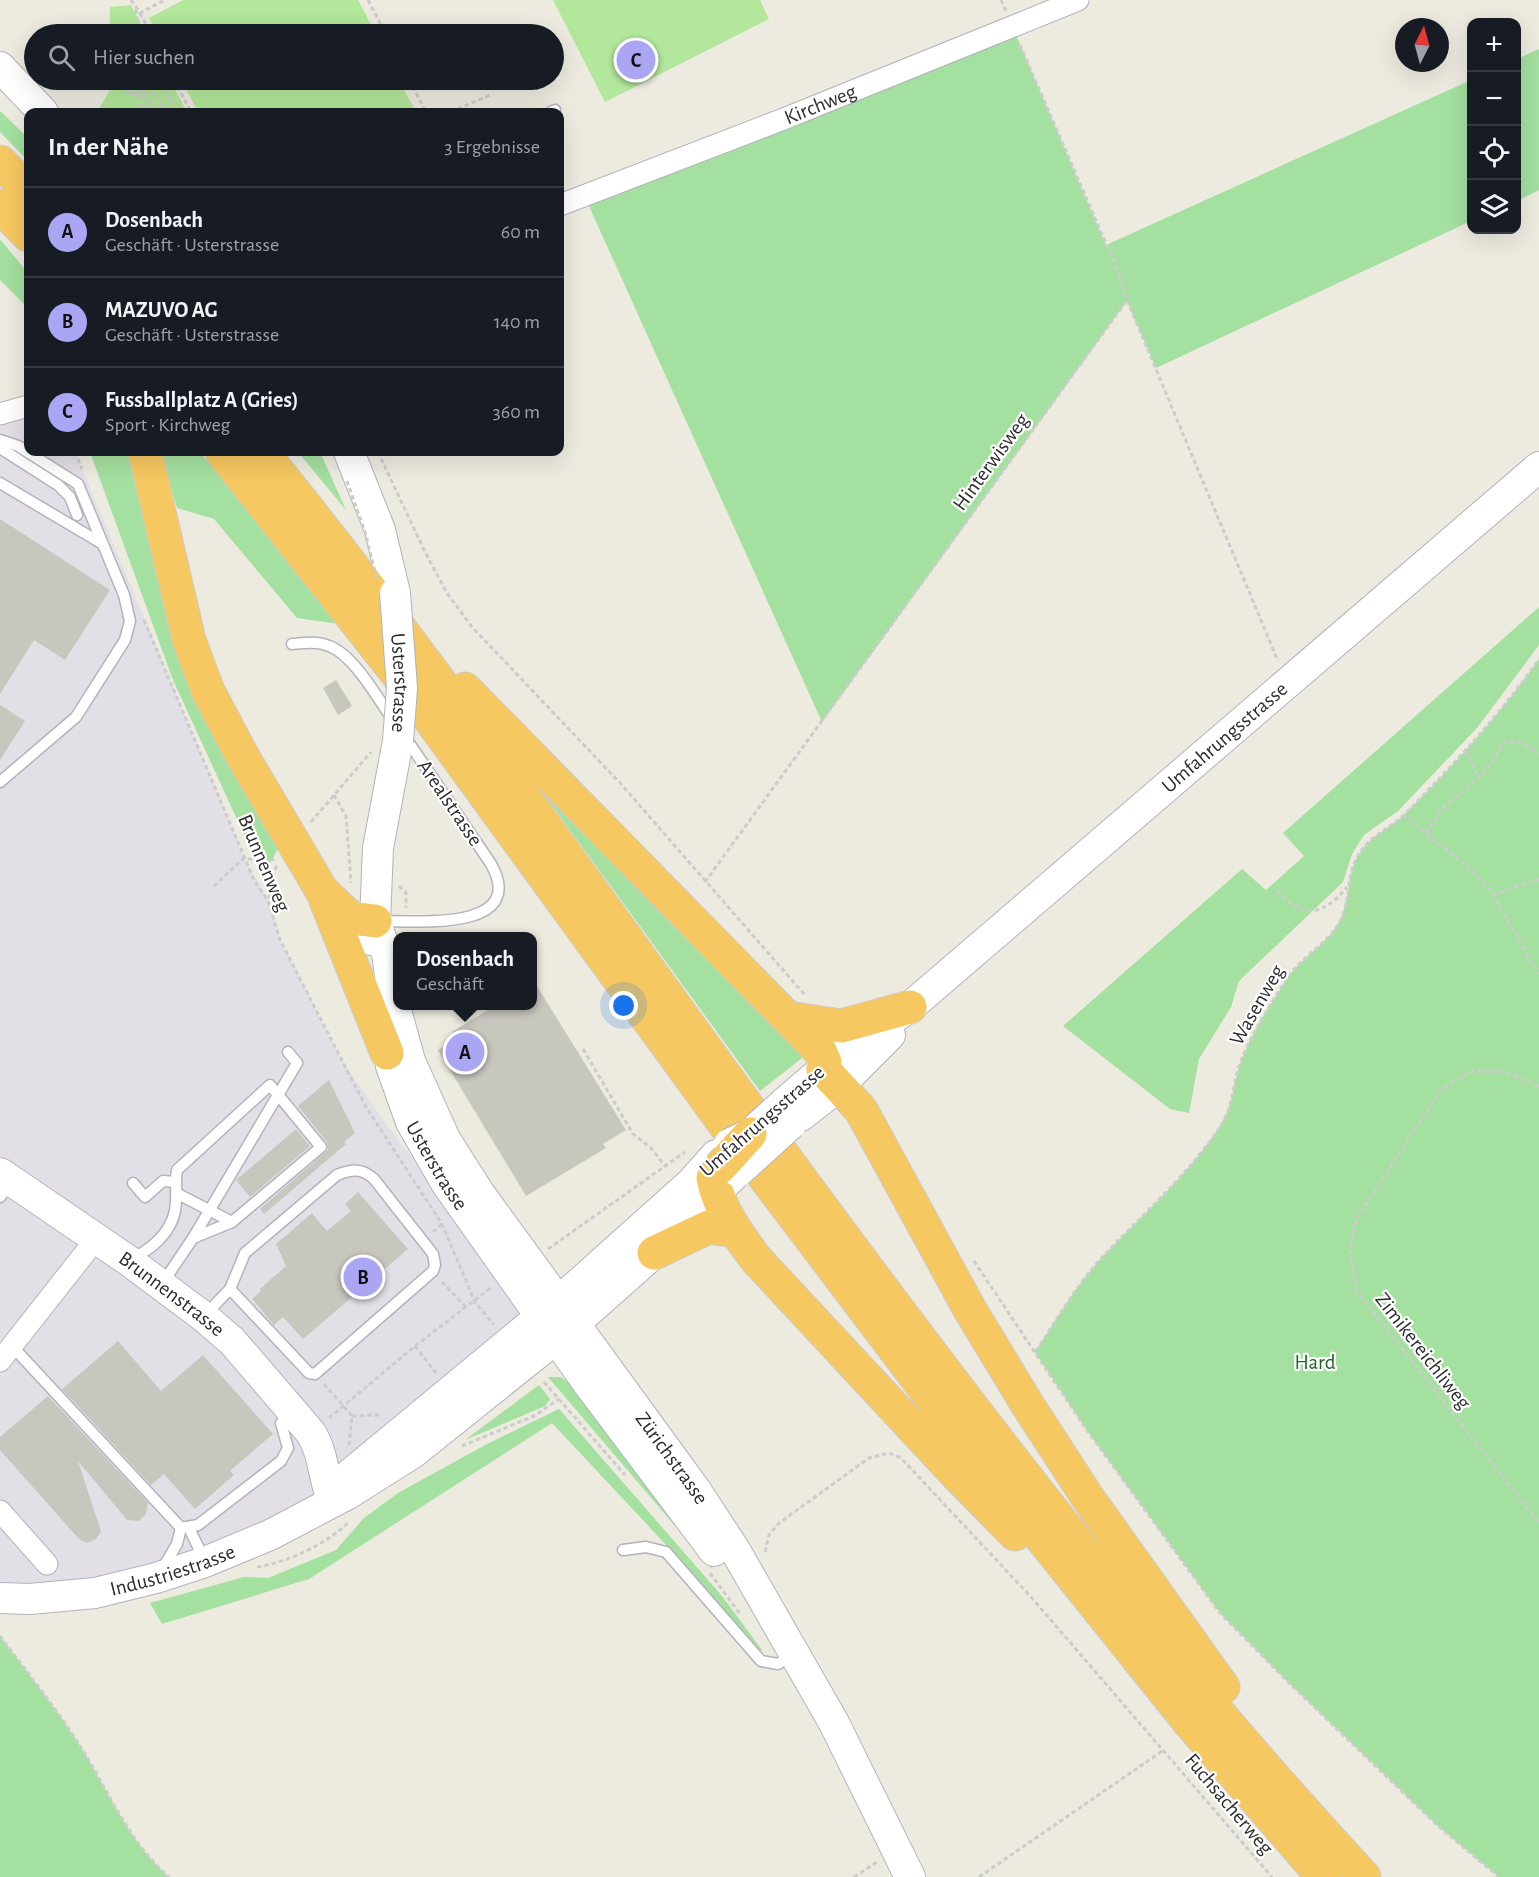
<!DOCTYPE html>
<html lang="de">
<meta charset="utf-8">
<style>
body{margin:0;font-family:"Alegreya Sans",sans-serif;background:#20242c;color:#f1f3f6}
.controls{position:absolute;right:18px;top:18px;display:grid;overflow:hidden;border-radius:12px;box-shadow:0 6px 24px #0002}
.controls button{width:54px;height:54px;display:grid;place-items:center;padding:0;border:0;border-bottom:2px solid #363941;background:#171b24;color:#f1f3f6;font:30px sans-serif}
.compass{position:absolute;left:1395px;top:18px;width:54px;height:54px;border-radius:50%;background:#171b24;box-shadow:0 6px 24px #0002;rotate:6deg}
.you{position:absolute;left:624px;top:1006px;width:21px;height:21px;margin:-15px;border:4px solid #fff;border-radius:50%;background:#1a73e8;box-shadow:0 0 0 9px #1a73e833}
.badge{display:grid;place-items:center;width:39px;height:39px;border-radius:50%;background:#aba6f4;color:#111;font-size:20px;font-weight:700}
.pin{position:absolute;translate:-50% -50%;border:3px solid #fff;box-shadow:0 2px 6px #0006}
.popup{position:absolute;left:393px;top:932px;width:144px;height:78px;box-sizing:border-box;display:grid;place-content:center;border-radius:12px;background:#171b24;filter:drop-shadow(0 2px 4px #0005);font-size:20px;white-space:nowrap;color:#9ea1a6}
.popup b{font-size:22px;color:#f1f3f6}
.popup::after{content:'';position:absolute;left:50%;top:100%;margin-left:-12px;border:12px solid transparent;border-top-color:#171b24}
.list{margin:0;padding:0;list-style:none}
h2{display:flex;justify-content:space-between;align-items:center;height:78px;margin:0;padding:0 24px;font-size:26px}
h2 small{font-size:20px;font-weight:400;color:#9ea1a6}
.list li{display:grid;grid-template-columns:39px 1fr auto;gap:18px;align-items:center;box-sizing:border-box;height:90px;padding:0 24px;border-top:2px solid #363941}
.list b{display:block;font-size:22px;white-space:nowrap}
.list p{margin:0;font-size:20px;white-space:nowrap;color:#9ea1a6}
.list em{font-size:20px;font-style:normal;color:#9ea1a6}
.icon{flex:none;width:33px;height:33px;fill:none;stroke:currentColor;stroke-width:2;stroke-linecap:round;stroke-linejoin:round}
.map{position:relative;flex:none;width:1539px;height:1877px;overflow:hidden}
.search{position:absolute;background:#171b24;box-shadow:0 6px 24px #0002;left:24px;top:24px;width:540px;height:66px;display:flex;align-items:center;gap:15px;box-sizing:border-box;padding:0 21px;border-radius:33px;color:#9ea1a6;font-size:22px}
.panel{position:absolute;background:#171b24;box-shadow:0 6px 24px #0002;left:24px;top:108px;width:540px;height:348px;border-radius:12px}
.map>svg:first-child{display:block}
.industrial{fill:#e3dfe6}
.green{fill:#a4e09f}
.pitch{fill:#b3e79b}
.building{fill:#c8c7be}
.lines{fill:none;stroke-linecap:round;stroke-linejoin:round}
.lane-casing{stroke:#b3b2be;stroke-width:13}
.street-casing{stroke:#b3b2be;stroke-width:23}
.secondary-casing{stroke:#b3b2be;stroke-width:32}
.highway-casing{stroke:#ccc;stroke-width:35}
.path{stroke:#ccc;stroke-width:3;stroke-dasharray:4.5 3;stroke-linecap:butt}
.lane{stroke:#fff;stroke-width:10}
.street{stroke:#fff;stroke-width:21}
.secondary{stroke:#fff;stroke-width:30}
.highway{stroke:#f6c861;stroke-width:33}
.secondary-bridge-casing{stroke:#b3b2be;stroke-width:32;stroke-linecap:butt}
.highway-bridge-casing{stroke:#ccc;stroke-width:35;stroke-linecap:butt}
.path-bridge{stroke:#ccc;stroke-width:3;stroke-dasharray:4.5 3;stroke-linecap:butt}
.secondary-bridge{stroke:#fff;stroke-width:30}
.highway-bridge{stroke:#f6c861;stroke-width:33}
.labels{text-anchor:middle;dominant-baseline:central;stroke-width:4.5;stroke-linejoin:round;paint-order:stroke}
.street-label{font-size:21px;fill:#2c2c2c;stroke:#fff}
.park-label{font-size:21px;fill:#1e6622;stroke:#fff}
</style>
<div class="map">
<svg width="1539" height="1877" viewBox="0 0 1539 1877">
<rect width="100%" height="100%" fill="#edeadf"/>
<polygon class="industrial" points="28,406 28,452 75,452 244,858 268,901 280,940 341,1060 403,1147 489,1244 541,1316 332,1500 233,1551 0,1598 0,414"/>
<g class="green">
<polygon points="1012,26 1106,245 1471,80 1471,221 1156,368 1127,301 822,722 584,195"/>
<polygon points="1539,49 1539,190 1517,201 1517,59"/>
<polygon points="0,111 28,138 28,161 0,132"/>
<polygon points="0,239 28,273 28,308 0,280"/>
<polygon points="90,452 128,452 169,608 280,845 263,876 173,680"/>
<polygon points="160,452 200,452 339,624 297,618 214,519 177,508"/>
<polygon points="298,452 320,452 346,510"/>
<polygon points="1539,607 1539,645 1477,728 1398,811 1364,835 1352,854 1343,882 1239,981 1231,1007 1199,1059 1189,1113 1170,1109 1063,1026 1242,869 1266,890 1304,856 1283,833"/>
<path d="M 1539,659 L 1539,1877 L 1499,1877 L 1438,1826 L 1287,1681 L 1220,1613 L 1086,1429 L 1035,1352 C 1055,1322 1073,1290 1097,1263 C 1138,1218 1189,1176 1221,1124 C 1233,1106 1233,1084 1240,1064 C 1250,1035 1270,1006 1286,980 C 1301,957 1328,945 1340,920 C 1351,898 1346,871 1361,851 C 1372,835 1392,827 1406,813 C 1454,765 1500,715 1539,659 Z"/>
<polygon points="511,749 811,1051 760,1091"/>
<polygon points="548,1377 561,1377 583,1393 715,1566 711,1568"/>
<polygon points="539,1385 550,1399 545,1406 465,1440"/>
<polygon points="559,1409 722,1596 762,1650 757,1652 671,1550 552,1423 309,1579 162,1624 150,1603 244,1577 268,1578 336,1550 364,1518 398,1493 489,1443"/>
<path d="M 0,1636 C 27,1672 55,1707 79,1744 C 108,1790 128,1841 169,1877 L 0,1877 Z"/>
</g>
<g class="pitch">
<polygon points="183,0 358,0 376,34 158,34 149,18"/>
<polygon points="553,0 760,0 769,19 605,102"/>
<polygon points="131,5 146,34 110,34 110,7"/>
<polygon points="116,80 170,80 187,112 97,112"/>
<polygon points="181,80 399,80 416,112 198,112"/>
</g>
<g class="building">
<polygon points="0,519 110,590 65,660 34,640 0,694"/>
<polygon points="336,680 352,706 338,715 323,688"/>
<polygon points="0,705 25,721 0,760"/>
<polygon points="532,978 626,1130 603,1144 606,1148 526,1196 438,1050 456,1040 452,1032 496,1005 532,1005"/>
<polygon points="329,1080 355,1133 344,1142 346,1144 264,1214 260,1209 328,1150 327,1142 298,1106"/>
<polygon points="296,1129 310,1146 250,1197 236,1180"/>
<polygon points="358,1192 408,1249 303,1339 283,1317 274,1325 252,1299 261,1291 260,1289 286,1266 276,1244 312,1213 327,1231 351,1211 345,1204"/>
<polygon points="118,1341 161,1391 203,1355 273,1434 230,1471 234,1475 195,1509 164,1474 151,1485 62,1389"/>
<polygon points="48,1396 148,1503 146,1514 139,1521 127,1520 78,1461 101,1531 96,1539 87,1543 79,1539 0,1450 0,1437"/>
</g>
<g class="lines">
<g class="lane-casing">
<g id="lane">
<polyline points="551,112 555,110"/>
<polyline points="0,440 18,446 78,484 124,595 130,621 125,640 76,717 0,782"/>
<polyline points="0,448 58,485 70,497 77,515"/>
<polyline points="0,483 101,543"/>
<path d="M 292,644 C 304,643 317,641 329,646 C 354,655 378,699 393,720"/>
<path d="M 379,921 C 415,921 529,932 491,864 L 405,737"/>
<polyline points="133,1183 145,1197 163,1181 175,1182"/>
<polyline points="176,1193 232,1222"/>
<polyline points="0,1197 12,1182"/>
<path d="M 132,1259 C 155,1247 175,1230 176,1202 C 177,1191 175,1181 177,1170 L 270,1085 L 321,1147 L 232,1222 L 193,1238"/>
<polyline points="162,1284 193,1238 297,1063 288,1052"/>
<path d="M 204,1316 L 230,1289 L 245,1253 L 337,1175 C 352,1169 362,1168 374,1179 L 433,1254 L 435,1265 L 433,1271 L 315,1374 L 309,1373 L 230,1289"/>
<polyline points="12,1346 181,1528 198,1525 281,1461 288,1448 281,1423 290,1413"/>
<polyline points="189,1528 204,1559"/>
<polyline points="623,1550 646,1547 666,1552 761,1661 778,1664 792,1655"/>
<polyline points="161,1571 177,1544 181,1528"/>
</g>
</g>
<g class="street-casing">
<g id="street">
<path id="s1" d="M 560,205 L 786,118 L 1078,0"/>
<polyline points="0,414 28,406"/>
<polyline points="0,1361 96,1239"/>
<polyline points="0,1511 47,1564"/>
</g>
</g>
<g class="secondary-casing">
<g id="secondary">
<polyline points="0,67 43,112"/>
<polyline points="349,452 380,530 395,593"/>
<path id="s2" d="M 375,921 L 387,954 L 394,1003 L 410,1061 L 445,1139 L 480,1194 L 695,1489 L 735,1550 L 834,1723 L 910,1877"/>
<polyline points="371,940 375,921 378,848 398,741"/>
<path id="s3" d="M 391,1066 L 411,1122 L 446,1183 L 589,1385 L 714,1551"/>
<path id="s4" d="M 784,1103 L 846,1050 L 910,1007 L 1539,467"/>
<polyline points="801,1116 838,1087 890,1035"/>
<path id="s5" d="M 0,1173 L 129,1261 L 204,1317 L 232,1341 L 311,1433 C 324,1454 323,1477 332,1500"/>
<polyline points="350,1474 558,1302 691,1183 716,1155"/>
<path id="s6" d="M 0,1598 L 30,1599 L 95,1593 L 156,1578 L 205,1562 L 270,1535 L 348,1494 L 413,1453 L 574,1324 L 654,1253 L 733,1176"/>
</g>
</g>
<g class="highway-casing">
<g id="highway">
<polyline points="0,162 28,190"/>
<polyline points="0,206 28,235"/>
<polyline points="145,452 189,640 208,691 243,757 322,891 351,918 375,921"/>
<polyline points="222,452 395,671 723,1122 971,1450 1189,1722 1323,1877"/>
<path d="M 262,452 C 431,660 584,882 742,1099 C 938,1367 1138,1633 1364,1877"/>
<polyline points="465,689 820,1051 825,1062 823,1069 861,1110 969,1308 1027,1404 1088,1498 1223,1687"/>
<polyline points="325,898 387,1053"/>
<polyline points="788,1018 841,1026 910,1007"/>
<path d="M 720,1167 L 713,1178 C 719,1209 738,1235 756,1259 L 957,1475 L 1015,1534"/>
<polyline points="654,1253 709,1227 735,1231"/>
</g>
</g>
<g class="path">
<polyline points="131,0 140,13 165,0"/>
<polyline points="368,0 386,34"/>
<polyline points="1001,0 1006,11"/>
<polyline points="136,9 139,34"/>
<polyline points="140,13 151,34"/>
<polyline points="1020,45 1121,278 1127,300 1278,661"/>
<path d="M 130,80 L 127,91 C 138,98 154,97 155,112"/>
<path d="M 138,80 L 137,86 L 140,91 C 157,93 159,97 165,112"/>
<polyline points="161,80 177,112"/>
<polyline points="174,80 191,112"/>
<polyline points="409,80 426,112"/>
<polyline points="127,91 141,95 149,94"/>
<polyline points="136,112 141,105 146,105 153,112"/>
<polyline points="451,112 490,95"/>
<polyline points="75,452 82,469"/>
<polyline points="378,452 425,552 447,593 472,627 621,784 804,994"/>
<polyline points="144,620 254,880 268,901 280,940 366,1107 442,1224 475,1302 494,1325"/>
<polyline points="1466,750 1479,778"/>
<polyline points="334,795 346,816 351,883"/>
<polyline points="1403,815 1473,871 1490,890 1539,974"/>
<polyline points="311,822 371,752"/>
<path d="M 1426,833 L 1442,809 L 1487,770 L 1504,742 C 1518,739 1528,746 1539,754"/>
<polyline points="705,882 1127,300"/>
<polyline points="214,886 244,858 262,861 276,859"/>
<polyline points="399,886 406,893 406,908"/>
<path d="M 1277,890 C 1301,920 1324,916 1347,887"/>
<polyline points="1493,895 1539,879"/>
<polyline points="269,899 272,877 277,865"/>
<polyline points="583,1049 633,1134 651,1148 665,1166"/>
<polyline points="1539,1086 1505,1072 1472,1071 1441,1089 1357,1218 1350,1250 1357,1291 1539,1523"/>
<polyline points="433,1232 442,1224"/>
<polyline points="548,1249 685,1152"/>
<polyline points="974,1261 1086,1429 1220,1613 1287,1681 1438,1826 1499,1877"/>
<polyline points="442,1282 466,1307"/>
<polyline points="415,1346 436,1373"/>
<path d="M 1036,1351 C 1056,1321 1074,1289 1098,1262 C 1138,1218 1190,1174 1222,1124 C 1233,1105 1233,1083 1240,1063 C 1251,1035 1270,1005 1286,980 C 1301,956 1329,944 1341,920 C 1351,897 1346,871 1361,851 C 1373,834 1392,827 1406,813 C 1454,764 1500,715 1539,659"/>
<polyline points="544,1382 625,1475"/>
<polyline points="324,1384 352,1416 349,1445"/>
<polyline points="352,1416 382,1415"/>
<polyline points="329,1418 415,1346 492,1287"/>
<polyline points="462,1446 534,1416 559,1399"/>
<polyline points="765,1552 769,1535 779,1523 869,1458 889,1453 901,1458 1031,1597 1272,1877"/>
<path d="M 257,1567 C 289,1562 326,1544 349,1522"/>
<polyline points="710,1573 740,1614"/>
<path d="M 0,1636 C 27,1672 55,1707 79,1744 C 108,1790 128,1841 169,1877"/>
<polyline points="854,1877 877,1862"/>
<polyline points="979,1877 1164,1750"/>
</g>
<use href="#lane" class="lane"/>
<use href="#street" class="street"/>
<use href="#secondary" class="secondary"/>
<use href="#highway" class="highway"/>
<g class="secondary-bridge-casing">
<g id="secondary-bridge">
<path id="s7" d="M 395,593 L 402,688 L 398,741"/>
<polyline points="729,1144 750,1134 784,1103"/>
<polyline points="738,1172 791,1124"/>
</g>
</g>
<g class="highway-bridge-casing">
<polyline id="highway-bridge" points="720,1167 750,1134"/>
</g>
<polyline class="path-bridge" points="347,481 365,532 377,580"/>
<use href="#secondary-bridge" class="secondary-bridge"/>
<use href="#highway-bridge" class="highway-bridge"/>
</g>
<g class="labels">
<g class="street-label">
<text stroke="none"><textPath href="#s1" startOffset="279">Kirchweg</textPath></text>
<text transform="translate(991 462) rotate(-54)">Hinterwisweg</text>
<text stroke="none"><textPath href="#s7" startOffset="90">Usterstrasse</textPath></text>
<text stroke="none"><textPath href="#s4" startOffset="573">Umfahrungsstrasse</textPath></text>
<text transform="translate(450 803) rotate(56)">Arealstrasse</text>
<text transform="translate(264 863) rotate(67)">Brunnenweg</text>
<text transform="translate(1257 1005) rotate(-60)">Wasenweg</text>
<text transform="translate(762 1121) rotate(-41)">Umfahrungsstrasse</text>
<text stroke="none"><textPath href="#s3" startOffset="110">Usterstrasse</textPath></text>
<text stroke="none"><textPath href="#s5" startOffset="210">Brunnenstrasse</textPath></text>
<text transform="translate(1423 1351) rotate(52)">Zimikereichliweg</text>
<text stroke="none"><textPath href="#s2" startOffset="622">Zürichstrasse</textPath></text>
<text stroke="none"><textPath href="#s6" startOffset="176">Industriestrasse</textPath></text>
<text transform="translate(1229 1804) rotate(50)">Fuchsacherweg</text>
</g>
<g class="park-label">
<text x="1315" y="1362">Hard</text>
</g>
</g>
</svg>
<div class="controls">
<button>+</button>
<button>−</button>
<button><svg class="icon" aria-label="locate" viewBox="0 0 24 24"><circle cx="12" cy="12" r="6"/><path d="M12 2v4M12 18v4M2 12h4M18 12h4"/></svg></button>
<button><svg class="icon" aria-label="layers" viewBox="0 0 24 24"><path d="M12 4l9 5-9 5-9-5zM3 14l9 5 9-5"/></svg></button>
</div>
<svg class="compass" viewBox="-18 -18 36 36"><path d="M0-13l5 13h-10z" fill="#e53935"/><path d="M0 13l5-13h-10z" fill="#9ea1a6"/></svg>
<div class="you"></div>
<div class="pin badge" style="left:465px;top:1052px">A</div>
<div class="popup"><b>Dosenbach</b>Geschäft</div>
<div class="pin badge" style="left:363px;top:1277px">B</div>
<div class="pin badge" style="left:636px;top:60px">C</div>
<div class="search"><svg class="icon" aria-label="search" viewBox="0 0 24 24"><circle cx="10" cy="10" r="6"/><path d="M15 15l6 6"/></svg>Hier suchen</div>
<section class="panel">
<h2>In der Nähe<small>3 Ergebnisse</small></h2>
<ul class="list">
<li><span class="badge">A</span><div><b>Dosenbach</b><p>Geschäft · Usterstrasse</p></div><em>60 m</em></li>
<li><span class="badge">B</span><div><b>MAZUVO AG</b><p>Geschäft · Usterstrasse</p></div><em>140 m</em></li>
<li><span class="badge">C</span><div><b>Fussballplatz A (Gries)</b><p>Sport · Kirchweg</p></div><em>360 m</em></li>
</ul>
</section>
</div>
